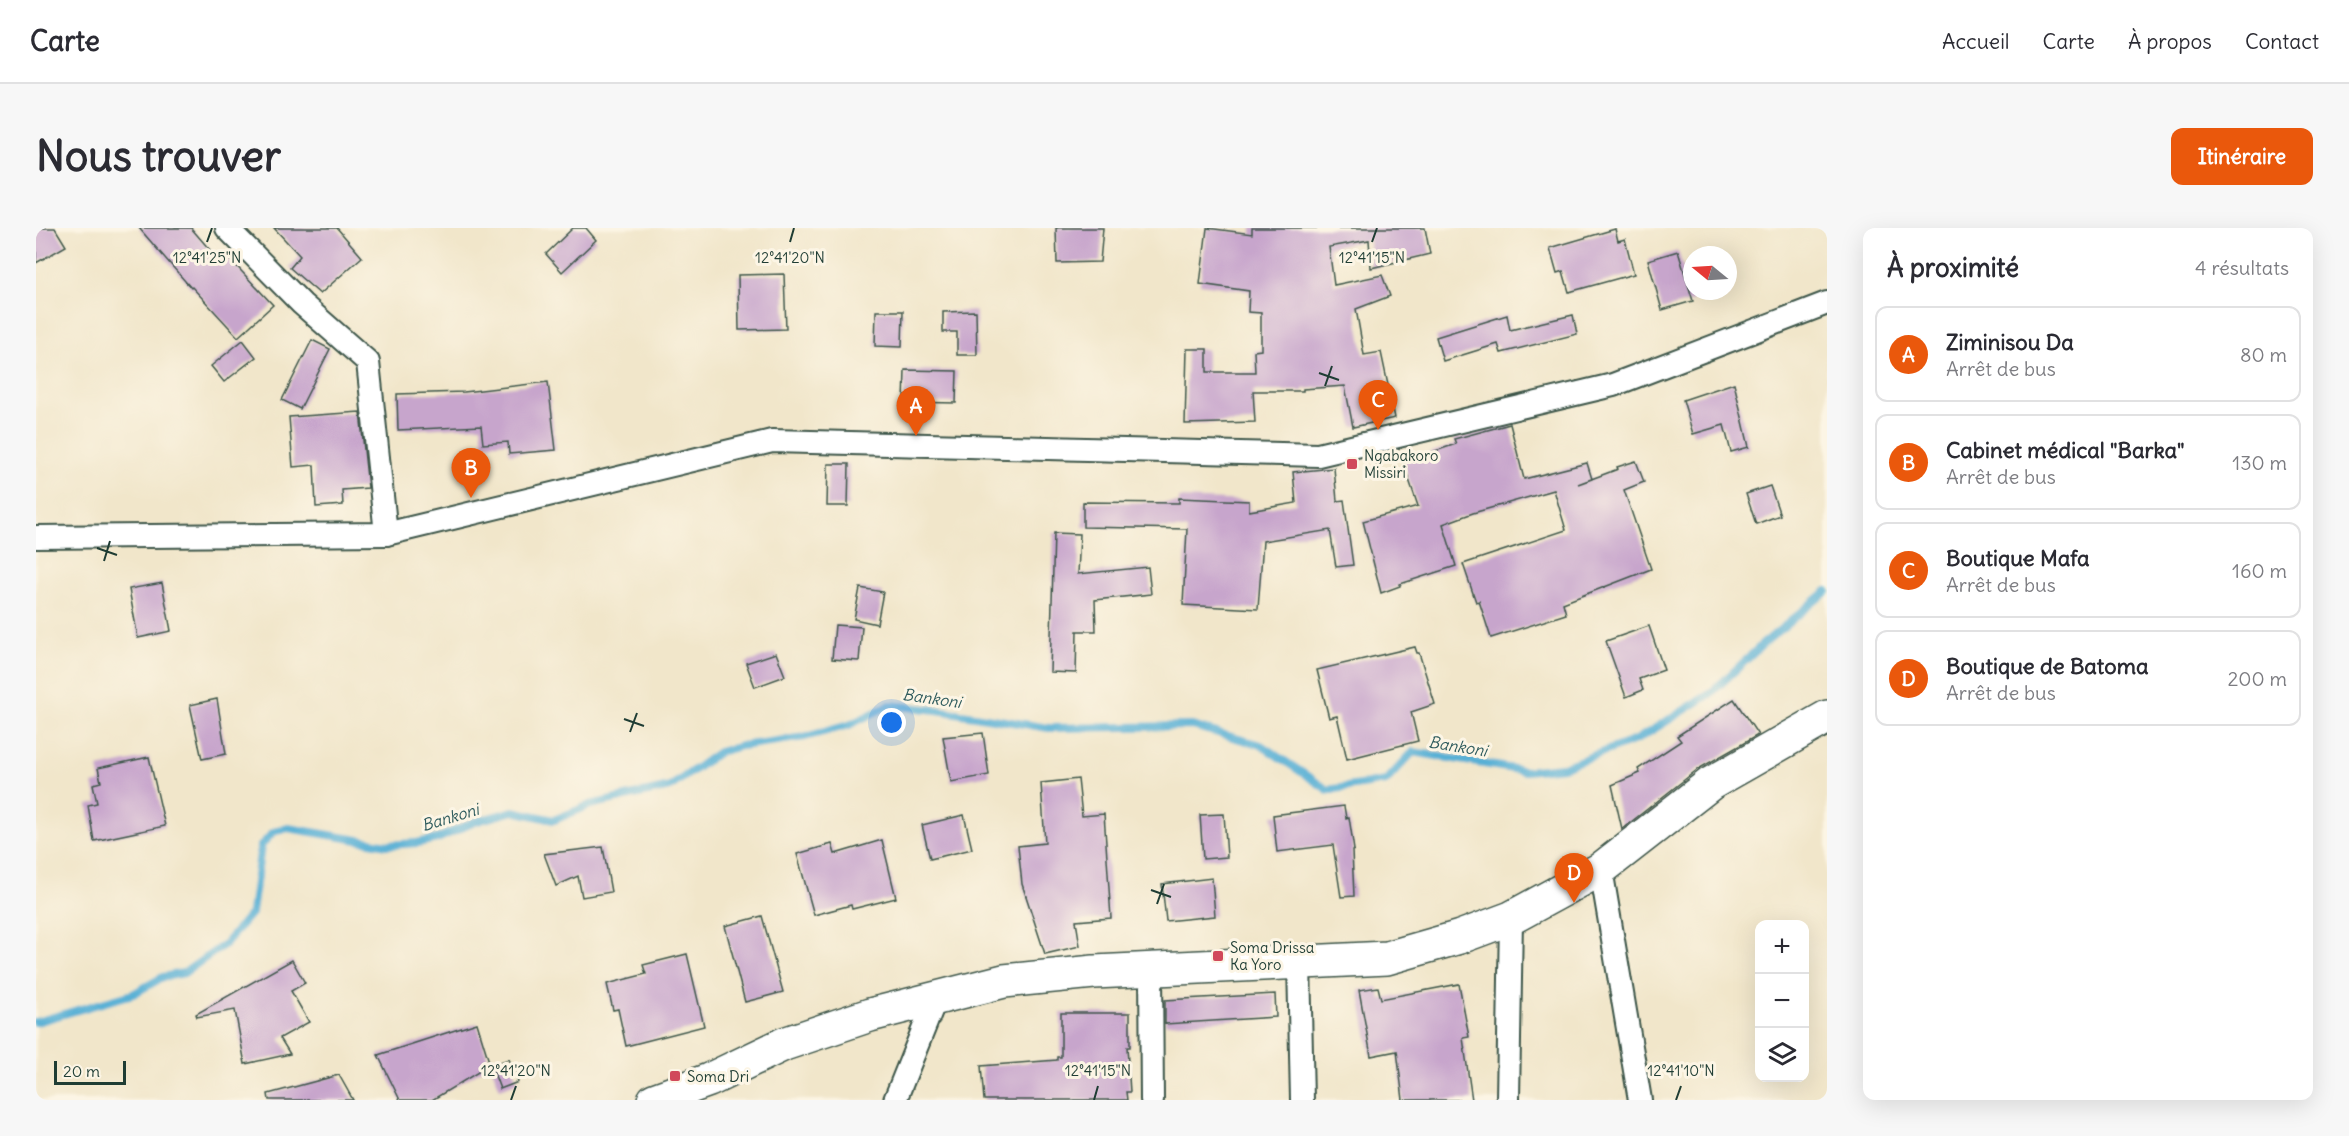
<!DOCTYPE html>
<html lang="fr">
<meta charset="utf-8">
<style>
body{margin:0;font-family:Delius,sans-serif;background:#f7f7f7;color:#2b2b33}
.controls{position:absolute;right:18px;bottom:18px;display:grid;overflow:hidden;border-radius:12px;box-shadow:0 6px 24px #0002}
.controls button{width:54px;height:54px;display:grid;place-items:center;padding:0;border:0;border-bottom:2px solid #e1e1e2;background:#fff;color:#2b2b33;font:30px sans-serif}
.compass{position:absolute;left:1647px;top:18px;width:54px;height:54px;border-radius:50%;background:#fff;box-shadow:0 6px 24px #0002;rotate:288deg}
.scale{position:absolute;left:18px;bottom:15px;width:72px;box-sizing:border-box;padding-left:6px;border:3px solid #1f3d34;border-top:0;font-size:16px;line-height:21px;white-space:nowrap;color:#1f3d34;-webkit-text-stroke:4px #fcf5e5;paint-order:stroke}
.you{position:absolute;left:856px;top:495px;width:21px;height:21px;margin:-15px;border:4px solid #fff;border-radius:50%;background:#1a73e8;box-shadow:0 0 0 9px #1a73e833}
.badge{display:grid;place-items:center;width:39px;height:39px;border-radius:50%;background:#ea580c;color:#fff;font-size:20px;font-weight:700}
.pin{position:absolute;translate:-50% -50px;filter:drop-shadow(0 2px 3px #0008)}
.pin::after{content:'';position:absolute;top:32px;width:21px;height:18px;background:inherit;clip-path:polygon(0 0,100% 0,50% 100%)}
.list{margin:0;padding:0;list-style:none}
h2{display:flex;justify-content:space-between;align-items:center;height:78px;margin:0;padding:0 24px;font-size:26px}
h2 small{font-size:20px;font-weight:400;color:#7c7c81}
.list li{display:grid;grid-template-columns:39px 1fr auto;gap:18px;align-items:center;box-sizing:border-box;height:96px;margin:0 12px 12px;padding:0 12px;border:2px solid #e1e1e2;border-radius:12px}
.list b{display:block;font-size:22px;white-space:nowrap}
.list p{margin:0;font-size:20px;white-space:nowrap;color:#7c7c81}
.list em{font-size:20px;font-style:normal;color:#7c7c81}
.icon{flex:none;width:33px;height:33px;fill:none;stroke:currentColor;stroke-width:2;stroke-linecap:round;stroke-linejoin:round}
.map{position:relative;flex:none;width:1791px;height:872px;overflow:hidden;border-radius:12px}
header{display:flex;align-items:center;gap:36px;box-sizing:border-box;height:84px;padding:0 30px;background:#fff;border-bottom:2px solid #e1e1e2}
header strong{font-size:28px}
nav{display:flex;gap:33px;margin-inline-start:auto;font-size:21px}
.intro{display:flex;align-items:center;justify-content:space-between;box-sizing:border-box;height:144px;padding:0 36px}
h1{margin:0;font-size:42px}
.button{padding:15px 27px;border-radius:12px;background:#ea580c;color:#fff;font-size:21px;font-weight:700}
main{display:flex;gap:36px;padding:0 36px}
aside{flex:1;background:#fff;border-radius:12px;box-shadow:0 6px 24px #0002}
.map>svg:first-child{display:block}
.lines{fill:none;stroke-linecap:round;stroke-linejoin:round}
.stream{stroke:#58b0d5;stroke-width:8}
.building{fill:#c7a5cc}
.street-casing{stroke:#3e564a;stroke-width:26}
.secondary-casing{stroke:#3e564a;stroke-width:36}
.street{stroke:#fff;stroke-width:22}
.secondary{stroke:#fff;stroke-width:33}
.ticks{fill:none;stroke:#1f3d34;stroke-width:2}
.poi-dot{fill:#d1495b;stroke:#fcf5e5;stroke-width:2}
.labels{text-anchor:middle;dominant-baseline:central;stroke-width:6;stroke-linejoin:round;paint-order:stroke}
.poi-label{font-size:15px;fill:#1f3d34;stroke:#fcf5e5;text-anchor:start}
.water-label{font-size:16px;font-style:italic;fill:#2d5a5c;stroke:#fcf5e5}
.ticks-label{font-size:15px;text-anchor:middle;fill:#1f3d34;stroke:#fcf5e5;stroke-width:6;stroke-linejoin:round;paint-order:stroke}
</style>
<header>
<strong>Carte</strong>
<nav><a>Accueil</a><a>Carte</a><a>À propos</a><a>Contact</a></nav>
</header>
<div class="intro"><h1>Nous trouver</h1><a class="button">Itinéraire</a></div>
<main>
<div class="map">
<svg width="1791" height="872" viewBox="0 0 1791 872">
<rect width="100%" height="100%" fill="#fcf5e5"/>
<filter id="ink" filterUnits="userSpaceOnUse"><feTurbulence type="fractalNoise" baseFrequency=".0167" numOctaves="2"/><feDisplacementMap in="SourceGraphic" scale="12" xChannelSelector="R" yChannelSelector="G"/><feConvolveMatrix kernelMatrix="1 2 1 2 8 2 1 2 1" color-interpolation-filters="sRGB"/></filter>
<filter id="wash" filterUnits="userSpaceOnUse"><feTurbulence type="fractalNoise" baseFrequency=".008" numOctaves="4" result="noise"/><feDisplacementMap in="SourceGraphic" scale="24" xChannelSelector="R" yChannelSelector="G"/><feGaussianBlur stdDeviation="1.35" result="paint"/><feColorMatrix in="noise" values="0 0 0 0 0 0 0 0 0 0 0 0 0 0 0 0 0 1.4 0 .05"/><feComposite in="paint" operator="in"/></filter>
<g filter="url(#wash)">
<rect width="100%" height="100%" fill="#f1e6ca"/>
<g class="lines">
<polyline class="stream" points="0,794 97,766 127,749 148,745 189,716 216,684 225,618 237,604 252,600 352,617 381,615 401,611 438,594 477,583 518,592 554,577 634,559 683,524 705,518 769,509 813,497 854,477 901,482 1013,500 1156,498 1225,517 1292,562 1350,553 1377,524 1489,543 1527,539 1602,511 1674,466 1728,415 1791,363"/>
</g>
<g id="blocks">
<g class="building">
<polygon points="0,0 19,0 30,18 0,35"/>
<polygon points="103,0 155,0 187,37 194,31 237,77 202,109 156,59 155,60"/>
<polygon points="238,0 301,0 326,29 284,66 254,40 264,28"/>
<polygon points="537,0 550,0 560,12 526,44 510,26"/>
<polygon points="1020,0 1067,0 1064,34 1021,35"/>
<polygon points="1171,0 1216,6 1216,0 1389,0 1394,26 1335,40 1333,12 1293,19 1298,57 1346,47 1354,68 1320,81 1328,127 1345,124 1359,190 1317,199 1309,158 1267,161 1267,163 1217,163 1219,194 1149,196 1151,121 1171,121 1171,144 1219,144 1218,123 1225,122 1225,85 1212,84 1213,63 1164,56"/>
<polygon points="1579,1 1582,13 1589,11 1598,46 1533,64 1527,43 1521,45 1514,20"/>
<polygon points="1642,23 1657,73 1626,82 1612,32"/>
<polygon points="748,46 750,101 703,102 702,47"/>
<polygon points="840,83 867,83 866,119 839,118"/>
<polygon points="940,83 941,127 921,127 921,104 907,104 907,84"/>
<polygon points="1471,87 1474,102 1537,87 1541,106 1465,125 1462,116 1407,133 1400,109"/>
<polygon points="207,112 220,129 188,154 175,138"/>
<polygon points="276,112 294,121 264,181 246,172"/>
<polygon points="869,142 921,143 920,175 868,174"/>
<polygon points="512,154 520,222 473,226 472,214 447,216 445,198 362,202 361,166 428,164"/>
<polygon points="1698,155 1713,219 1695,224 1688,197 1657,206 1647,172"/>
<polygon points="324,184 332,260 306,262 307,277 280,279 278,237 257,239 253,189"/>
<polygon points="1474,196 1488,251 1551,235 1556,251 1542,256 1582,241 1581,239 1600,233 1608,254 1588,262 1615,341 1527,375 1530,386 1455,410 1443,373 1440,374 1427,336 1530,302 1518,262 1437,285 1407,296 1420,338 1364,356 1364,358 1345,365 1327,293 1382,278 1367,234 1420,216 1418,211"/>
<polygon points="792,236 813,236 812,278 791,278"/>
<polygon points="1298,240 1301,273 1308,272 1317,337 1300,339 1294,302 1227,313 1222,381 1147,377 1151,301 1047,299 1047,274 1143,275 1143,270 1213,273 1213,283 1260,275 1257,244"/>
<polygon points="1734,258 1744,287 1720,296 1710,266"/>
<polygon points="1018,305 1044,306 1042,346 1112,339 1115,366 1059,372 1060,403 1041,403 1040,445 1014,444"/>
<polygon points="126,355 135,403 102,410 93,361"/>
<polygon points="824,360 847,364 841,396 818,391"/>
<polygon points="799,397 826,399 823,433 796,431"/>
<polygon points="1613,398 1628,442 1603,451 1607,462 1590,469 1570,413"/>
<polygon points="1379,419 1381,425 1383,425 1399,476 1375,484 1382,513 1311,531 1301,488 1293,490 1281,442"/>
<polygon points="740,425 749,448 719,459 710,435"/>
<polygon points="181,471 190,526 166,531 154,477"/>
<polygon points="1698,471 1722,507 1662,541 1586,601 1576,557 1604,545 1602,541 1645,513 1641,508"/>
<polygon points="947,505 953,547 915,554 907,509"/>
<polygon points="113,529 129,598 58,613 52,577 61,575 57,556 65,554 62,540"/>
<polygon points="1042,551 1046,588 1068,586 1075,690 1040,693 1044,718 1009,726 986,656 982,618 1009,615 1005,555"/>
<polygon points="1308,578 1310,590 1313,589 1318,622 1316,623 1318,668 1305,669 1297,617 1241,624 1237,587"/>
<polygon points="1188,586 1191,629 1167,631 1164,587"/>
<polygon points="928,587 936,621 894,631 886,597"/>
<polygon points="846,612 860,670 816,681 815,677 778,687 761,626 796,616 799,626"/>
<polygon points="567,619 575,664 546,669 542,648 520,658 508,626"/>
<polygon points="1176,650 1179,688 1130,693 1126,656"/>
<polygon points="726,688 747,764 709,774 689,698"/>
<polygon points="651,726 668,798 590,818 582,781 577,782 571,756 610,746 607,737"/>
<polygon points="256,732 269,755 255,763 273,794 244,810 254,826 209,836 199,782 161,789 160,786"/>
<polygon points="1423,756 1433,809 1427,810 1436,872 1367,872 1361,823 1335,828 1323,762 1342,759 1345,771"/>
<polygon points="1239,766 1240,789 1129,796 1129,772"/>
<polygon points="1025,785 1094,785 1094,819 1091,819 1094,864 1090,864 1091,872 948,872 945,838 1021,832 1021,829 1025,829"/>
<polygon points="441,795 454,837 396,872 364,872 342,827"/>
<polygon points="473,831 482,854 464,861 455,837"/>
<polygon points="303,847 317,872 233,872 232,866"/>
</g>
</g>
</g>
<g filter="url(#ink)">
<use href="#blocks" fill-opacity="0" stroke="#3e564a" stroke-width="1.5"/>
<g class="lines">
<g class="street-casing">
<g id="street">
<polyline points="191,0 266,76 332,134 350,306"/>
<polyline points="0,309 350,306 736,213 1282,227 1577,157 1791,75"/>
<polyline points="1565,641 1604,872"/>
<polyline points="1263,734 1266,872"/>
<polyline points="1115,741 1116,872"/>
<polyline points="859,872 900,770"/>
<polyline points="1472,872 1475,690"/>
</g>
</g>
<g class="secondary-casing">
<polyline id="secondary" points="618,872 673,852 748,816 834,787 968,753 1058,744 1351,730 1424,709 1475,690 1565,641 1674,556 1791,489"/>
</g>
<use href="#street" class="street"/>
<use href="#secondary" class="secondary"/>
</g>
</g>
<path class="ticks" d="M 171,14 L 176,0M 754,14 L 758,0M 1336,14 L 1341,0M 1283,145 L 1303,152M 1289,158 L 1296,138M 61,320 L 81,327M 68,333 L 74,313M 588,491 L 608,498M 594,504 L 601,485M 1115,662 L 1135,669M 1121,676 L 1128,656M 475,872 L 480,858M 1058,872 L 1062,858M 1640,872 L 1645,858"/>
<g class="poi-dot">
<rect x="1310" y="230" width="12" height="12" rx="3"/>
<rect x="1176" y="722" width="12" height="12" rx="3"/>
<rect x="633" y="842" width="12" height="12" rx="3"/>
</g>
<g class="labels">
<g class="poi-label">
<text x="1328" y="227">Ngabakoro<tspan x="1328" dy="17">Missiri</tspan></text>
<text x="1194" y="719">Soma Drissa<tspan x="1194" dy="17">Ka Yoro</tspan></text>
<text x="651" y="848">Soma Dri</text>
</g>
<g class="water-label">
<text transform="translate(896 470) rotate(8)">Bankoni</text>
<text transform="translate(1422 518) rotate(9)">Bankoni</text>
<text transform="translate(414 589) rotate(-17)">Bankoni</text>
</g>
</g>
<g class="ticks-label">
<text x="171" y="35">12°41'25"N</text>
<text x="754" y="35">12°41'20"N</text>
<text x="1336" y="35">12°41'15"N</text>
<text x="480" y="848">12°41'20"N</text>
<text x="1645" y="848">12°41'10"N</text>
<text x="1062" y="848">12°41'15"N</text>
</g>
</svg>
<div class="controls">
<button>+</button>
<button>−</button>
<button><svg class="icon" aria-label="layers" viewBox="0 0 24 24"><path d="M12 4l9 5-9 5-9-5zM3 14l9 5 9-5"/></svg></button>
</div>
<svg class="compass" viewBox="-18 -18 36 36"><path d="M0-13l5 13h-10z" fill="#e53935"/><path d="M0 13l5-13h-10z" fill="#7c7c81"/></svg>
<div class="scale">20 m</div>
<div class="you"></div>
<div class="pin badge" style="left:880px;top:208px">A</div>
<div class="pin badge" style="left:435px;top:270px">B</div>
<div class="pin badge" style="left:1342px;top:202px">C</div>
<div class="pin badge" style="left:1538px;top:675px">D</div>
</div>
<aside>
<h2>À proximité<small>4 résultats</small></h2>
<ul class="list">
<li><span class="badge">A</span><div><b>Ziminisou Da</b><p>Arrêt de bus</p></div><em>80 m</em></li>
<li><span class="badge">B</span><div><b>Cabinet médical &quot;Barka&quot;</b><p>Arrêt de bus</p></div><em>130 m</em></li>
<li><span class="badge">C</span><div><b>Boutique Mafa</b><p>Arrêt de bus</p></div><em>160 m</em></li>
<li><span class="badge">D</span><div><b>Boutique de Batoma</b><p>Arrêt de bus</p></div><em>200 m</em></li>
</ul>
</aside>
</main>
